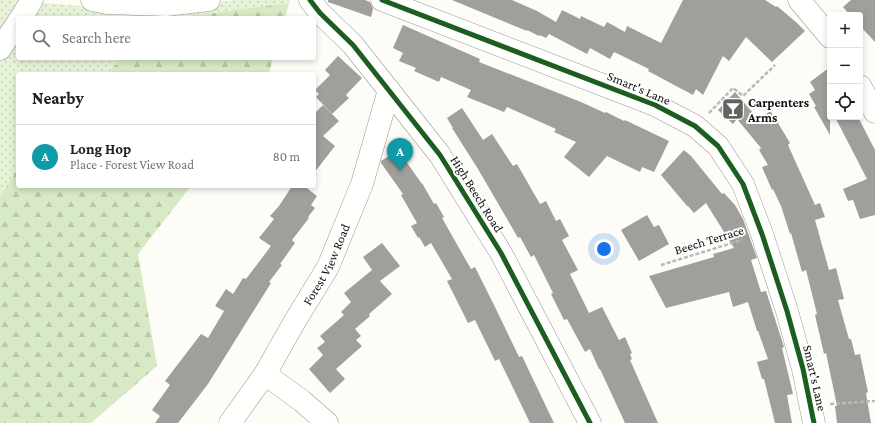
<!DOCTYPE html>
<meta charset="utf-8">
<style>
body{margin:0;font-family:"Crimson Pro",serif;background:#f6f6f6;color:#202124}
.controls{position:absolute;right:12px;top:12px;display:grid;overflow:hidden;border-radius:4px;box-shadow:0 2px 6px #0003}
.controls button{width:36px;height:36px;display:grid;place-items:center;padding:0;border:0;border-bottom:1px solid #e0e0e0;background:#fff;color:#202124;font:20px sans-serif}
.you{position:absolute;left:604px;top:249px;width:14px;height:14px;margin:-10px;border:3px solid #fff;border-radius:50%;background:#1a73e8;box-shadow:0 0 0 6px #1a73e833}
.badge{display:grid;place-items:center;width:26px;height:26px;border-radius:50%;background:#b45309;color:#fff;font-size:13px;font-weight:700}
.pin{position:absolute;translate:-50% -33px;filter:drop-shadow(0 1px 2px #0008)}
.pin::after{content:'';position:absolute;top:21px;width:14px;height:12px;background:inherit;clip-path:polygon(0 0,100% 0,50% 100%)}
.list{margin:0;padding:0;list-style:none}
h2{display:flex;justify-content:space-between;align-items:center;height:52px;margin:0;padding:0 16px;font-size:17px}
h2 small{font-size:13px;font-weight:400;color:#757577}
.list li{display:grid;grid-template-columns:26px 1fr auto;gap:12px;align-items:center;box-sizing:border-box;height:64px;padding:0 16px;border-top:1px solid #e0e0e0}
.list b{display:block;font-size:15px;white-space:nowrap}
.list p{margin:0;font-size:13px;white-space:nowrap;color:#757577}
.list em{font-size:13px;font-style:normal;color:#757577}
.icon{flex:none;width:22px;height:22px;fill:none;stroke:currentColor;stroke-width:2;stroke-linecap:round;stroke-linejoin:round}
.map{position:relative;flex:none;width:875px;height:423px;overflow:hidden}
.search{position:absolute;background:#fff;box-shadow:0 2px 6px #0003;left:16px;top:16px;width:300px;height:44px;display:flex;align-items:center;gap:10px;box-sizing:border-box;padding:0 14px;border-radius:4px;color:#757577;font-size:15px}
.panel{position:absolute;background:#fff;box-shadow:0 2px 6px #0003;left:16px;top:72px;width:300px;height:116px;border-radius:4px}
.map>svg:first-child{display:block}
.grass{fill:url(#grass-dots)}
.forest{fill:url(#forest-firs)}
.building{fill:#a19f9c}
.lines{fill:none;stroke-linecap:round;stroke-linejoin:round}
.minor-casing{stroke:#979795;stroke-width:23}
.path{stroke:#b9b9b8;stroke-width:2.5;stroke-dasharray:4 2;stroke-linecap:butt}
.minor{stroke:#fffffe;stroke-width:22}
.cycleway-casing{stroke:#fff;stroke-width:8}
.cycleway{stroke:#1b5e20;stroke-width:5}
.labels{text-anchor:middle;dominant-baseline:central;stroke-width:4;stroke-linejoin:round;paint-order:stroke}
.street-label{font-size:13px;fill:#111;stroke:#fff}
.poi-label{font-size:13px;font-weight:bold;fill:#111;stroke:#fff;text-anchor:start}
</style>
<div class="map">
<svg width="875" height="423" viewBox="0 0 875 423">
<defs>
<pattern id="grass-dots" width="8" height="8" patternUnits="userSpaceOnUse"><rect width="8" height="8" fill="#e7f3d7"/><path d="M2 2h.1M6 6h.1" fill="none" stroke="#c5cfb8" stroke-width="1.8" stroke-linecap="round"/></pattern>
<pattern id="forest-firs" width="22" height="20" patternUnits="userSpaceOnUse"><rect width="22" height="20" fill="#d8eac5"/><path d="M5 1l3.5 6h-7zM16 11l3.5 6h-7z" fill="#b8c8a8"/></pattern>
</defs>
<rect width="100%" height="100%" fill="#fdfcf7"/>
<polygon class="grass" points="0,0 40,0 45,3 91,7 166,8 236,0 290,0 289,3 175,18 18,18 18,58 123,58 106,74 18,74 18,169 0,196"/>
<g class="forest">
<polygon points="289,3 285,18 175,18"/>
<polygon points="123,58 273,58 269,74 106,74"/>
<polygon points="18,169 18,186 191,186 138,254 157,366 91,423 0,423 0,196"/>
</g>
<g class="building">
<polygon points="328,0 365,0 370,2 373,9 371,17 328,2"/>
<polygon points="452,0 512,0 537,11 556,22 562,10 580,19 581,16 604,27 607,22 625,32 627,26 661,43 683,0 765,0 776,7 777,6 797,23 805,31 772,62 746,37 729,61 723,56 703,95 696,89 693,95 648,71 649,69 614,52 610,59 590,48 587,54 549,34 546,38 540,35 539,36 527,30 527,31"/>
<polygon points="851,0 875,0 875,42 860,26 860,15 850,15 843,7"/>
<polygon points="403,25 480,59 479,62 581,102 605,113 606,112 624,121 625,120 669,141 654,172 642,167 640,172 607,156 589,177 564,157 576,142 554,132 556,129 507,107 504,112 467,97 471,90 441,77 439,82 414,71 416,68 399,61 403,53 393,48"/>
<polygon points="338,56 362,78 346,95 349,98 332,114 316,97 319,94 315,90 330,75 325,70"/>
<polygon points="830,67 830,135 814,107 816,106 809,94 815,90 810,82"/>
<polygon points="735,92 759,120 770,111 779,122 778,123 790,143 788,145 815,205 820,203 825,217 815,220 829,270 836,268 844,299 838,300 849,339 851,339 855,355 860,354 868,392 866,393 871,423 837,423 835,406 837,406 831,377 826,353 824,354 815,315 817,314 806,270 802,272 791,233 790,234 781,206 773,189 772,190 762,167 768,165 759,150 761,148 737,119 733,124 718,110"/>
<polygon points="323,105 339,121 323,136 335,146 314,173 314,114"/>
<polygon points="462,108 483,140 492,134 513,166 517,164 540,204 546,201 556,221 560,219 569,236 562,240 578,270 570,274 589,313 602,307 619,340 625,337 632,353 630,354 632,359 630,360 658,423 625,423 600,369 599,369 590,349 585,352 567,319 564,320 551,294 553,293 534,255 531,257 520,237 518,238 510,224 478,169 452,128 453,128 447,118"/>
<polygon points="835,117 858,117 875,150 875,215 860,219 853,200 848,201 843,189 867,179"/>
<polygon points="398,150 422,184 422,183 434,204 436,203 444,217 442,218 471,269 475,267 496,309 519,357 522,356 554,423 530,423 499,359 495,361 475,320 468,323 447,281 452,279 431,243 425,247 419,237 418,238 411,226 417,223 401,195 403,194 381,163 381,161"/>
<polygon points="684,150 691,156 722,194 724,193 735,205 743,219 757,258 751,260 761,292 766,291 784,347 782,348 793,394 787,395 792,423 775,423 764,379 762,379 757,362 768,359 758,331 757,331 748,302 733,307 729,292 666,308 649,276 714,257 713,254 734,248 706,203 694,213 688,206 687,206 661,175"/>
<polygon points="292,186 304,186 317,196 311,205 315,208 308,217 309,218 292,240 295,243 280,264 282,265 269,282 271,283 208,384 178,423 155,423 160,416 152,410 170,385 165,381 201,334 208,338 224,311 215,306 226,289 233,294 243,278 246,279 271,246 259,238 274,219 270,216 279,206"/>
<polygon points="647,215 654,227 659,225 669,244 639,261 621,230"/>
<polygon points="382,243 400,266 380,281 392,294 369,314 370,316 355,329 361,336 356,340 362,346 336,369 345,379 330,393 309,369 323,355 317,348 325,342 320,336 344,315 341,312 351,302 344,293 372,270 363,257"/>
</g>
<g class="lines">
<g class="minor-casing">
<g id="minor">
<polyline points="92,0 107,3 166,5 209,0"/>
<polyline points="310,0 320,13 353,45 440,155 501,253 590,423"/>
<polyline points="382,0 655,105 695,126 718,146 743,184 762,234 787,311 803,369 814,423"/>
<polyline points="799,0 830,37"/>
<polyline points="21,18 32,0"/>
<polyline points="0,49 18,22"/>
<polyline points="860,86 875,112"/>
<polyline points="265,374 302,401 327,423"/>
<path id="s1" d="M 230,423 L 265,374 L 295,321 L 328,267 L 362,184 L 389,90"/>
</g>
</g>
<g class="path">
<polyline points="709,113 733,88 743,96 775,65"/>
<polyline points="661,265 742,240"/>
<polyline points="830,404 875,401"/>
</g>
<use href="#minor" class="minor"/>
<g class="cycleway-casing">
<g id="cycleway">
<polyline points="310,0 320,13 353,45 440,155 501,253 590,423"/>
<polyline points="382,0 655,105 695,126 718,146 743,184 762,234 787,311 803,369 814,423"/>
</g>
</g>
<use href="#cycleway" class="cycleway"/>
</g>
<defs>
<g id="bar-square" transform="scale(1.15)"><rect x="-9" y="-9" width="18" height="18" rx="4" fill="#646362" stroke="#fff"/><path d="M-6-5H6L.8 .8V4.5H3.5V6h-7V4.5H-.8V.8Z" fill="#fff"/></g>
</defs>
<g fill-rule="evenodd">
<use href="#bar-square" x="733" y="109"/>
</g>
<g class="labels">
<g class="street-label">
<text transform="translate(639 88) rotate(23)">Smart's Lane</text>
<text transform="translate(477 194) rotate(58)">High Beech Road</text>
<text transform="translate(709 240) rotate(-17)">Beech Terrace</text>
<text stroke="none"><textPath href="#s1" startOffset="186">Forest View Road</textPath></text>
<text transform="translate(815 378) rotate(77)">Smart's Lane</text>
</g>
<g class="poi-label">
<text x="748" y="102">Carpenters<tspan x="748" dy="15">Arms</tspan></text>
</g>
</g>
</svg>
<div class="controls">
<button>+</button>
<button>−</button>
<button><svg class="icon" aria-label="locate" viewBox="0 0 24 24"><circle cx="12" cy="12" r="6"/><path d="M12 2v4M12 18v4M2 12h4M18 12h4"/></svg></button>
</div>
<div class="you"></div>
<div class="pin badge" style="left:400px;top:171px;background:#0f9aa8">A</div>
<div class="search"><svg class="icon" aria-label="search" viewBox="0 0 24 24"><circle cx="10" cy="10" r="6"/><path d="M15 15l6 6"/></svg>Search here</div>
<section class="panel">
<h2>Nearby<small></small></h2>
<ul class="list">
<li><span class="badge" style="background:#0f9aa8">A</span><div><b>Long Hop</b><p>Place · Forest View Road</p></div><em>80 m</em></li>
</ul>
</section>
</div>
